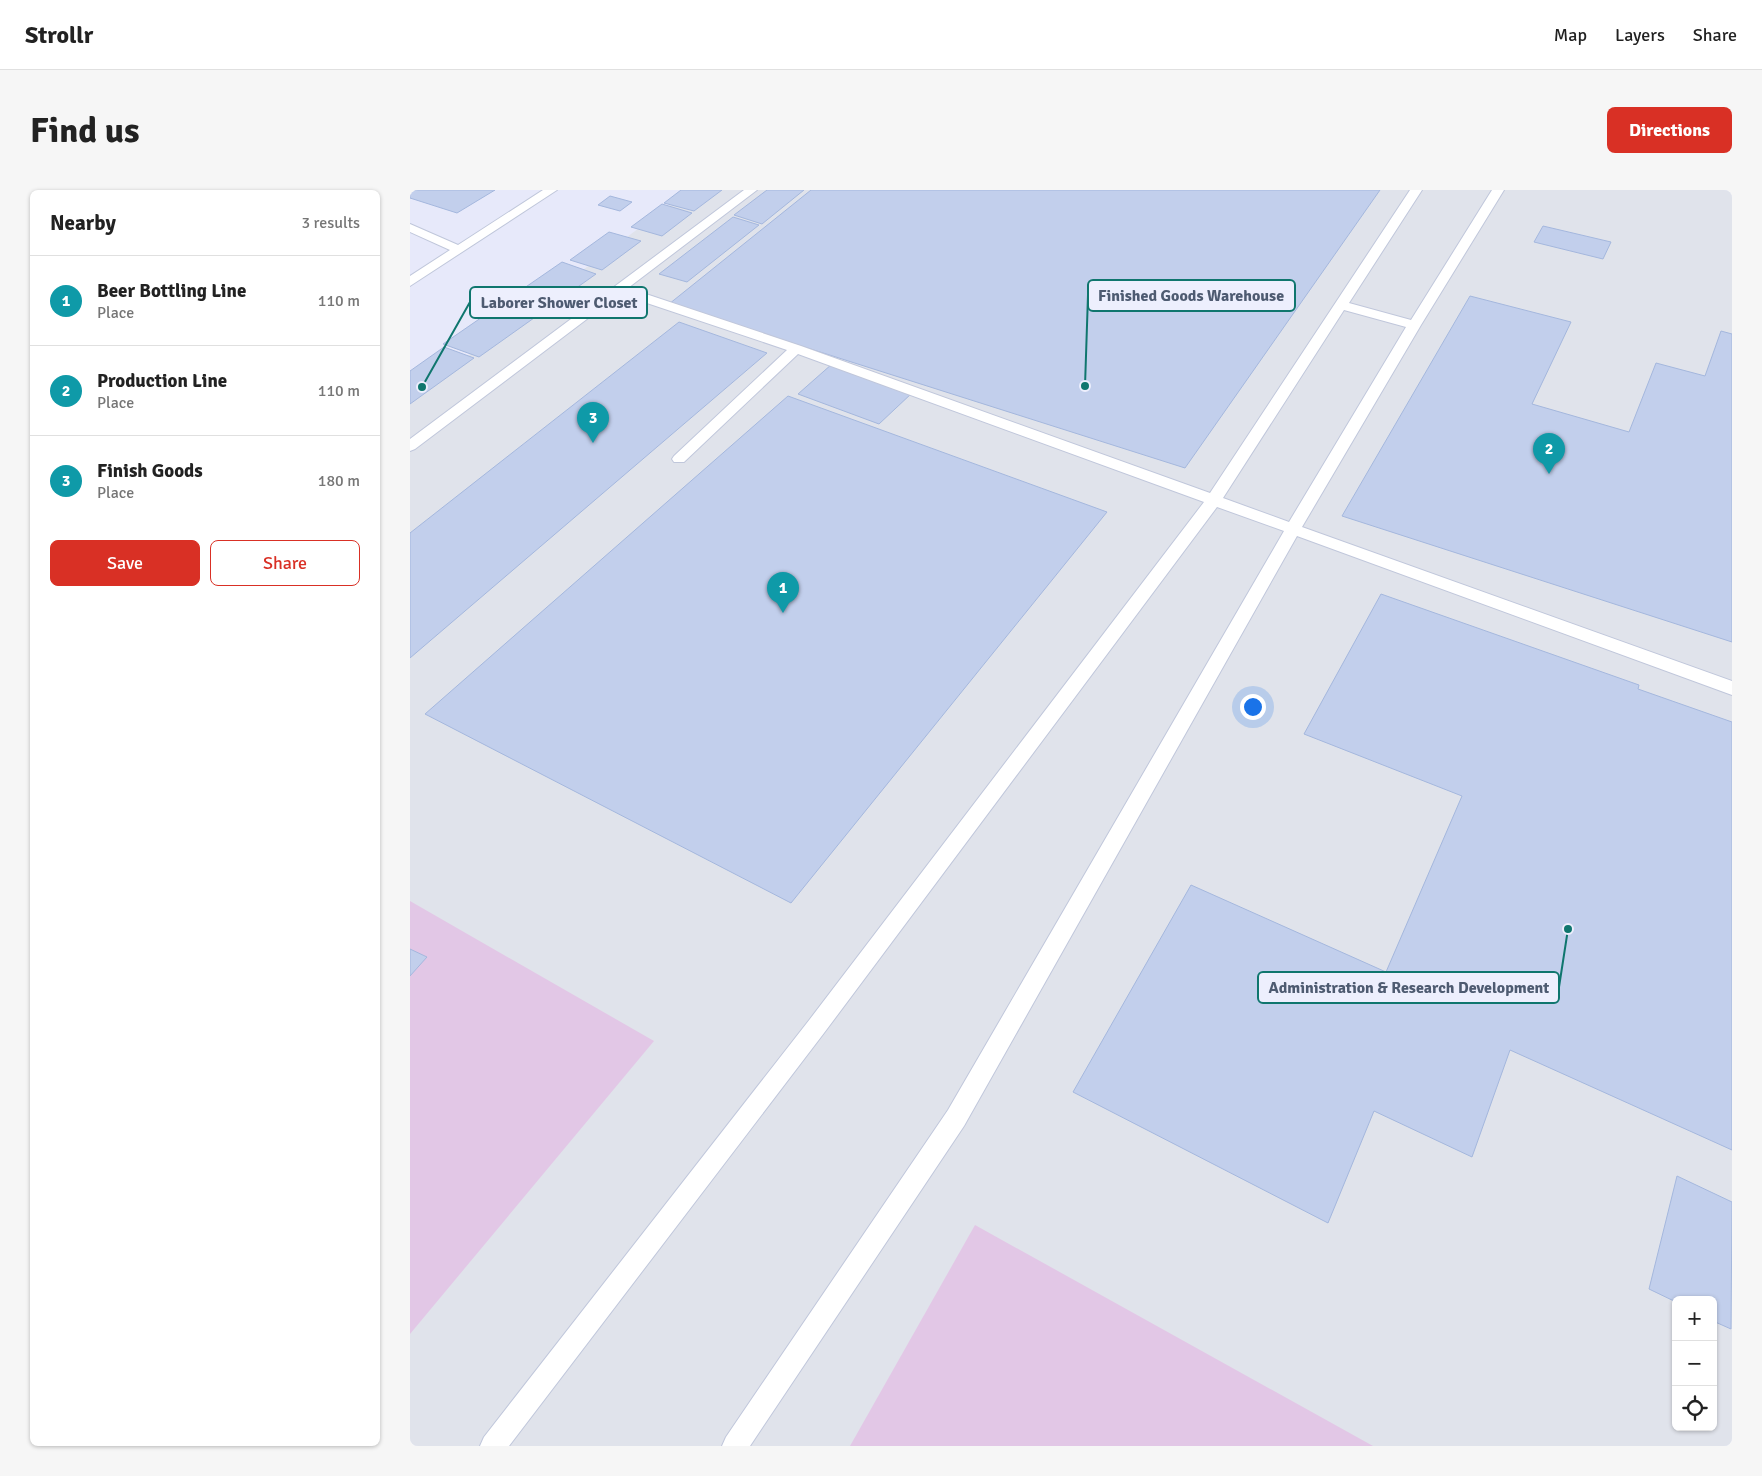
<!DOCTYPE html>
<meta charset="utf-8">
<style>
body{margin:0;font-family:Signika,sans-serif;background:#f6f6f6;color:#222}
.controls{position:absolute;right:15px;bottom:15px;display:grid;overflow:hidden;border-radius:8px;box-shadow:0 1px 4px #0004}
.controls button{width:45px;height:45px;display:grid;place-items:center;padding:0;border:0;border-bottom:1px solid #e0e0e0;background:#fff;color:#222;font:25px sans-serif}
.you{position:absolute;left:842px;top:516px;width:18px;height:18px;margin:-12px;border:4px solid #fff;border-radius:50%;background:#1a73e8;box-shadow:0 0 0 8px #1a73e833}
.badge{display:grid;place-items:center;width:32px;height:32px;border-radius:50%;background:#d93025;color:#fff;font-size:16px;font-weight:700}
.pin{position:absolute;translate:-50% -41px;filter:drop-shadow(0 1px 2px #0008)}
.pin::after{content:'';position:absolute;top:26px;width:18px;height:15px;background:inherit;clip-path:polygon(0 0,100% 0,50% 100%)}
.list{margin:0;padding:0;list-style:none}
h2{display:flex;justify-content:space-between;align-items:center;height:65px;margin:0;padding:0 20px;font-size:21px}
h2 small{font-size:16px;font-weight:400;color:#767676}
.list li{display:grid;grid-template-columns:32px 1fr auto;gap:15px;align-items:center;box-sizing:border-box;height:90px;padding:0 20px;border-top:1px solid #e0e0e0}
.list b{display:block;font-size:19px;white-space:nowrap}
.list p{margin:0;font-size:16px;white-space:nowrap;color:#767676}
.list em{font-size:16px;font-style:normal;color:#767676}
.actions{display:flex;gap:10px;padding:15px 20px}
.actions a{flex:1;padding:11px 0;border:1px solid #d93025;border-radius:8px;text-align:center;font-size:18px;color:#d93025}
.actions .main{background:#d93025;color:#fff}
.icon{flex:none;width:28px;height:28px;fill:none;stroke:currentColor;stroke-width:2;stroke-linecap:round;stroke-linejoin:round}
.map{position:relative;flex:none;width:1322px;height:1256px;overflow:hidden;border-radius:8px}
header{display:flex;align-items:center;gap:30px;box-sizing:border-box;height:70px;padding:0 25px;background:#fff;border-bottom:1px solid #e0e0e0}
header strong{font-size:24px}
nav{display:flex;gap:28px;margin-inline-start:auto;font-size:18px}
.intro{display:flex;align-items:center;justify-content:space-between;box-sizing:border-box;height:120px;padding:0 30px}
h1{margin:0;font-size:35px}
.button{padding:12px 22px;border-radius:8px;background:#d93025;color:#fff;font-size:18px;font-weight:700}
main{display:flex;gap:30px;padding:0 30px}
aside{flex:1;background:#fff;border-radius:8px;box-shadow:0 1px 4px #0004}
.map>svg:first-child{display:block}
.industrial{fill:#e0e3eb;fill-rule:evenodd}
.green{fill:#e2c7e6}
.building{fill:#c2cfec;stroke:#a4b7dd}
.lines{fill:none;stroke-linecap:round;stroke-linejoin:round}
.lane-casing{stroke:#c0c7db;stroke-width:2}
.lane{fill:#fff;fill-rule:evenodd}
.leader{fill:none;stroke:#0f766e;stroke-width:2}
.callout-dot{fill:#0f766e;stroke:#edeffd;stroke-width:2}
.callout{fill:#edeffd;stroke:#0f766e;stroke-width:2}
.callout-label{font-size:16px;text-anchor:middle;font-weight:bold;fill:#4e5b71}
</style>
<header>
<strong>Strollr</strong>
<nav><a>Map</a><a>Layers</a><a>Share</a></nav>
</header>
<div class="intro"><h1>Find us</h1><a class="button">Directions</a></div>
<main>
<aside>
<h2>Nearby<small>3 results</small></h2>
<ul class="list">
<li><span class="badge" style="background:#0f9aa8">1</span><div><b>Beer Bottling Line</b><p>Place</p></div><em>110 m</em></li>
<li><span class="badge" style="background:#0f9aa8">2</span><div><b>Production Line</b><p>Place</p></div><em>110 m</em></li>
<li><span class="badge" style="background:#0f9aa8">3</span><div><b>Finish Goods</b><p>Place</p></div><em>180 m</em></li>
</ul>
<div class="actions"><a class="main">Save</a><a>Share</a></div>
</aside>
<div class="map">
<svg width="1322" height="1256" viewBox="0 0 1322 1256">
<rect width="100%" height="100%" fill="#e7e9fa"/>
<path class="industrial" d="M 280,0 L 1322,0 L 1322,1256 L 0,1256 L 0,209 ZM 1266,1110 L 1303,1110 L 1303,1237 L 1266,1237 Z"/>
<g class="green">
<polygon points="0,711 244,851 0,1144"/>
<polygon points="565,1035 963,1256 440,1256"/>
</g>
<g class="building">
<polygon points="0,0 85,0 47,23 0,8"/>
<polygon points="271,0 312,0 284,21 254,13"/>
<polygon points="357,0 394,0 352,34 324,25"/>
<polygon points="401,0 970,0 775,278 259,114"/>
<polygon points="200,6 222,12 210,21 188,15"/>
<polygon points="252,14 282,23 252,46 221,37"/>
<polygon points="323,27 349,35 277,92 249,84"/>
<polygon points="1133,36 1201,52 1193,69 1124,52"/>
<polygon points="199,42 231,51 192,80 160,70"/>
<polygon points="152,72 186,84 69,167 33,154"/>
<polygon points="1060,106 1161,132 1122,214 1219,242 1246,173 1295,186 1311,141 1322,144 1322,452 932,326"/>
<polygon points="269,132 357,163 0,468 0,343"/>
<polygon points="34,157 64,168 0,214 0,181"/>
<polygon points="422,174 502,203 469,234 388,204"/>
<polygon points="378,206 697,322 381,713 15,524"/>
<polygon points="971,404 1229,495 1228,499 1322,532 1322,960 1100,860 1062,967 964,921 918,1033 663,902 781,695 976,782 1052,606 894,544"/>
<polygon points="0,759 17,767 0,786"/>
<polygon points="1267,986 1322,1012 1321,1139 1303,1131 1303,1110 1266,1110 1266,1112 1239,1099"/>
</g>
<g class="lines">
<g class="lane-casing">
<g id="lane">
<polygon points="133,0 147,0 0,96 0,86 40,60 0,42 0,34 48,55"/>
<path d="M 334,0 L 347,0 L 218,98 L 391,156 L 800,303 L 1000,0 L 1012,0 L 939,113 L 1001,130 L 1082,0 L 1094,0 L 1011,135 L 892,337 L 1322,491 L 1322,505 L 887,346 L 554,936 L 340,1256 L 312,1256 L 316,1247 L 538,920 L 874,341 L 807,317 L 414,843 L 99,1256 L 70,1256 L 74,1247 L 400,829 L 794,312 L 388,164 L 274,272 L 264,272 L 262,269 L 264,266 L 377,160 L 210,104 L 5,259 L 0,261 L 0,249 ZM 934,120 L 996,137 L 879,332 L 813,308 Z"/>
</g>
</g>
<use href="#lane" class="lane"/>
</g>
<path class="leader" d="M675 196L678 105M12 197L60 112M1158 739L1149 797"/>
<g class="callout-dot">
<circle cx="675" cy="196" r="5"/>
<circle cx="12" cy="197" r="5"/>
<circle cx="1158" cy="739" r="5"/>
</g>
<g class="callout">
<rect x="678" y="90" width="207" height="31" rx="5"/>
<rect x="60" y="97" width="177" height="31" rx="5"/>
<rect x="848" y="782" width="301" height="31" rx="5"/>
</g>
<g class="callout-label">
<text x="781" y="111">Finished Goods Warehouse</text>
<text x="149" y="118">Laborer Shower Closet</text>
<text x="999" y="803">Administration &amp; Research Development</text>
</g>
</svg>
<div class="controls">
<button>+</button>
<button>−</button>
<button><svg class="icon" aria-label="locate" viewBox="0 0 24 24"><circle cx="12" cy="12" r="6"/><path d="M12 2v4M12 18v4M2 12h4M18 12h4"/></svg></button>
</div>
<div class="you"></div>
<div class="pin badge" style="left:373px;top:423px;background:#0f9aa8">1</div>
<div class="pin badge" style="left:1139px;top:284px;background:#0f9aa8">2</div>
<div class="pin badge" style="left:183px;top:253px;background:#0f9aa8">3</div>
</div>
</main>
